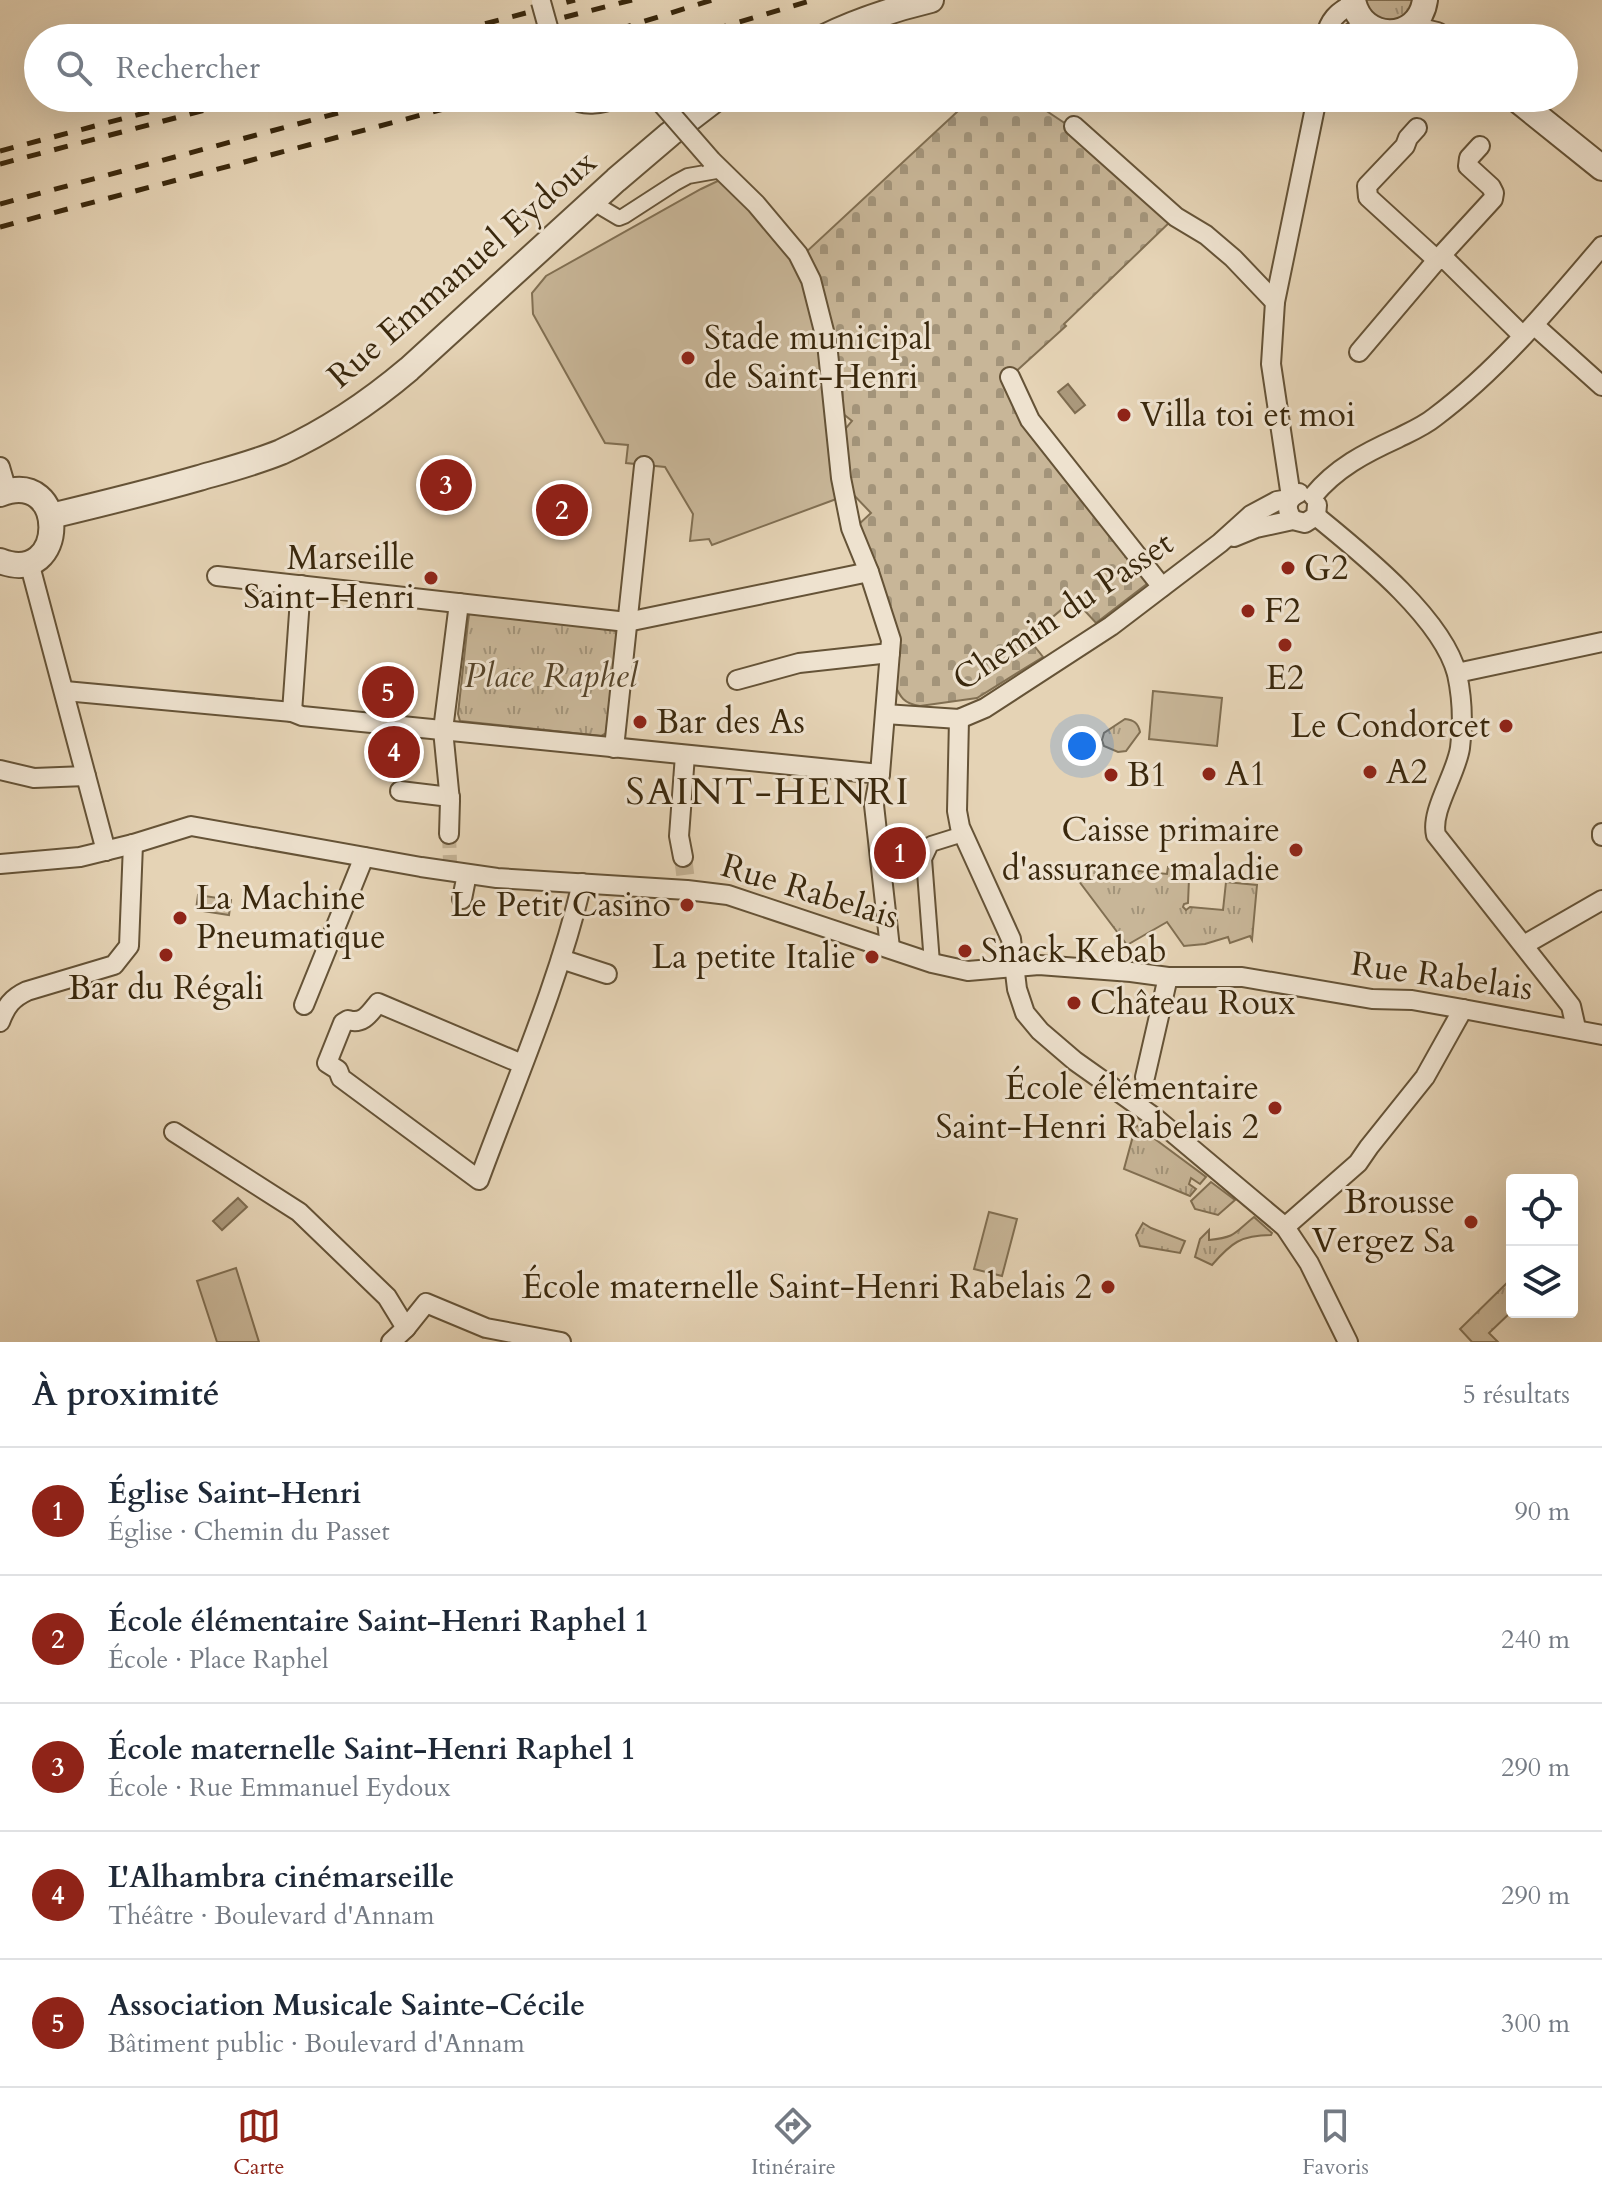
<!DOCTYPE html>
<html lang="fr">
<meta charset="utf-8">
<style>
body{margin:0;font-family:Cardo,serif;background:#f6f6f7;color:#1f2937}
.controls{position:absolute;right:24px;bottom:24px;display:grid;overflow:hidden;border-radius:8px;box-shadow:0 8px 32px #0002}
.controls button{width:72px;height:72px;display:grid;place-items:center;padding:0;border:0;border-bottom:2px solid #e0e1e3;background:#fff;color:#1f2937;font:40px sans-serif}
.you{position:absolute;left:1082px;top:746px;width:28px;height:28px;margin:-20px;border:6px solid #fff;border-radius:50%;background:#1a73e8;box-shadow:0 0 0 12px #1a73e833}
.badge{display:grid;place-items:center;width:52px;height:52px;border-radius:50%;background:#8f2418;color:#fff;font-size:26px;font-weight:700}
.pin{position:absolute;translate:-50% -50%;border:4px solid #fff;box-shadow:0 2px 8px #0006}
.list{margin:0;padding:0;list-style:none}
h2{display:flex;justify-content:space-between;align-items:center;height:104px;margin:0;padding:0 32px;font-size:34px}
h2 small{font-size:26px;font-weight:400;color:#747a83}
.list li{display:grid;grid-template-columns:52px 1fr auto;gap:24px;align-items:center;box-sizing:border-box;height:128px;padding:0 32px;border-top:2px solid #e0e1e3}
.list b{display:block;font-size:30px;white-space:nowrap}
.list p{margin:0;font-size:26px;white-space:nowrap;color:#747a83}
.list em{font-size:26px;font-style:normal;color:#747a83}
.icon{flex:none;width:44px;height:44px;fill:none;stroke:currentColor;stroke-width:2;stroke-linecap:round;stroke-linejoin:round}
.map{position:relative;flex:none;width:1602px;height:1342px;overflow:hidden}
.search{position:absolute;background:#fff;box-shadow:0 8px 32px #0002;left:24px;right:24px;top:24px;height:88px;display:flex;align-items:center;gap:20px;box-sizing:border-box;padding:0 28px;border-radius:44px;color:#747a83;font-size:30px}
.sheet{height:744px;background:#fff}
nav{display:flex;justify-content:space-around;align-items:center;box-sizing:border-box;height:112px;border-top:2px solid #e0e1e3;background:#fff;font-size:22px;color:#747a83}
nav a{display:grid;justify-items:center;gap:4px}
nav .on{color:#8f2418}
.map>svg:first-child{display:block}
.grass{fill:url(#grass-tufts);stroke:#816f52;stroke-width:2}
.cemetery{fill:url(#cemetery-stones);stroke:#816f52;stroke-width:2}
.garden{fill:#c8b698;stroke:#816f52;stroke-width:2}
.water{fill:#ab997c;stroke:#7e6c50;stroke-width:2}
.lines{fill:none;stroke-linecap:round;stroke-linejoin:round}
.pedestrian-tunnel{stroke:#c3b193;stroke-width:14;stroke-dasharray:14 7;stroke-linecap:butt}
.minor-tunnel{stroke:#c3b193;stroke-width:18;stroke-dasharray:18 9;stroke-linecap:butt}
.pedestrian-casing{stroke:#655337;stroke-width:18}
.minor-casing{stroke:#655337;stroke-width:22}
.tertiary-casing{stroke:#655337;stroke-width:28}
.pedestrian{stroke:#eee2cf;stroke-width:14}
.minor{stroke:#eee2cf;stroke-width:18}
.tertiary{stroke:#eee2cf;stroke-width:24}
.rail{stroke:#3a280d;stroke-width:5;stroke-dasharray:14 14;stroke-linecap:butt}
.minor-bridge-casing{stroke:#655337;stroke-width:22;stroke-linecap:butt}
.minor-bridge{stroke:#eee2cf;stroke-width:18}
.poi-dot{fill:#8f2418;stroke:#eee2cf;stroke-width:3}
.labels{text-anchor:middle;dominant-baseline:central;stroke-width:6;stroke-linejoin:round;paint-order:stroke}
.street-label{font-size:34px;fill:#3a280d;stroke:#eee2cf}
.poi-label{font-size:34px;fill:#3a280d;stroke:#eee2cf;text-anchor:start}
.park-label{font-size:34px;font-style:italic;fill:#564429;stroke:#eee2cf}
.quarter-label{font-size:38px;letter-spacing:2px;fill:#3a280d;stroke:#eee2cf}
</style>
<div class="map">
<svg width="1602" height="1342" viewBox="0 0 1602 1342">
<defs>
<pattern id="grass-tufts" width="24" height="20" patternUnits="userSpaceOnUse" patternTransform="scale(2)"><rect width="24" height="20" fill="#c8b698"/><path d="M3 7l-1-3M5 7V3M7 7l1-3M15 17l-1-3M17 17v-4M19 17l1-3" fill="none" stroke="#a3947a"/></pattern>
<pattern id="cemetery-stones" width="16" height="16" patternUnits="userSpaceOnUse" patternTransform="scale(2)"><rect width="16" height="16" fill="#c8b698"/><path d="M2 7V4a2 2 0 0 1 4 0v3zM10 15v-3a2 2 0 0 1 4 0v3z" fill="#a3947a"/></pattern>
</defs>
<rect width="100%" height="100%" fill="#e5d3b5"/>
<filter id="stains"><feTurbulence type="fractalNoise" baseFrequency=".0025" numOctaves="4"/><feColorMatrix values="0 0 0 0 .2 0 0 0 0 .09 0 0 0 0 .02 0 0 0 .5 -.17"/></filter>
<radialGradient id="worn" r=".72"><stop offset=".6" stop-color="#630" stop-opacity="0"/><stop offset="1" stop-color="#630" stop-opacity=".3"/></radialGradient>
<g class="grass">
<polygon points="1361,0 1415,0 1404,19 1378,23"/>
<polygon points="472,613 615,628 617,633 606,733 601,736 460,721 458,714 468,622 469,615"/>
<path d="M 1125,719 C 1134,720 1138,723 1140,732 L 1126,751 L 1118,752 L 1104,746 L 1102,740 L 1104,733 Z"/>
<polygon points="1175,863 1196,865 1195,879 1189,879 1188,903 1184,904 1183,907 1186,910 1190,907 1223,910 1226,882 1257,885 1252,940 1250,936 1230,943 1228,937 1205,944 1184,946 1167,922 1127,945 1069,868 1069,864 1167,874 1168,867 1175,867"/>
<polygon points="1136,1125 1206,1177 1200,1184 1191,1178 1189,1184 1196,1189 1190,1196 1124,1169"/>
<polygon points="1211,1182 1235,1200 1218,1215 1195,1209 1191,1201"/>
<path d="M 1254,1217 L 1272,1233 L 1271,1235 C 1241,1235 1231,1243 1212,1265 L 1195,1257 L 1200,1239 L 1209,1230 L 1209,1240 C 1237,1237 1234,1233 1254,1217 Z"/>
<polygon points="1143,1223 1151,1228 1185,1241 1180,1253 1140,1246 1136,1235"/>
<polygon points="1512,1278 1512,1311 1489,1333 1498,1342 1472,1342 1460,1329"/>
</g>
<path class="cemetery" d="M 972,98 L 1027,98 L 1072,128 L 1173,219 L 1064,324 L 1066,326 L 1012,375 L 1007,377 L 1152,580 L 1096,623 L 1074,599 L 1028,638 L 1043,657 L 977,698 L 920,706 C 904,704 900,697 894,683 L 858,525 L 871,513 L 848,489 L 841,434 L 852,421 L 837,409 L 804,254 Z"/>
<g class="garden">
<polygon points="724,178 794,257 812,306 839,498 712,545 709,539 690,541 693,514 665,467 626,463 628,445 605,443 533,314 532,293 546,276 701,189"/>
<polygon points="1153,691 1222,698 1217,746 1149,739"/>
<polygon points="198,895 231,900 229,915 196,910"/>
<polygon points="989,1212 1017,1219 1002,1276 974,1269"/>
<polygon points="236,1268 259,1342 217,1342 197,1281"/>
</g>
<g class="water">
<polygon points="1068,384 1085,405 1075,413 1058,392"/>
<polygon points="238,1198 247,1207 222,1230 213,1221"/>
</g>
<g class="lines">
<polyline class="pedestrian-tunnel" points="449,834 450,862"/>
<polyline class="minor-tunnel" points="683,857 686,881"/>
<g class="pedestrian-casing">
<g id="pedestrian">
<polyline points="592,202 619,218 624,216 675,183 688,176 722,170"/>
<polyline points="932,963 924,859 931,844 963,834"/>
</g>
</g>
<g class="minor-casing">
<g id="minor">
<path d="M 1325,38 C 1329,20 1337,12 1353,4"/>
<polyline points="1343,38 1365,25"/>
<path d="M 571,98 C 585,108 603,103 618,98"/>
<polyline points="1074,126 1176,217 1206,235 1233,258 1275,302"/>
<polyline points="1417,128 1408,138 1405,146 1367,186 1368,197 1437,260 1446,260 1523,336"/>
<polyline points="711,160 756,204 798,254 811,280 827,343 841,478 851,528 869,572 891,640 880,774 874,805 890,948"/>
<polyline points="1534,325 1602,386"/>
<polyline points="1359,352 1437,260 1493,199 1494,193 1491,187 1468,166 1469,158 1480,146"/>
<polyline points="1010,377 1030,420 1162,587"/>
<polyline points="0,467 7,491"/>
<path d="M 1313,496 C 1336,468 1365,453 1398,438 C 1410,432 1424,426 1435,417 C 1499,369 1551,306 1602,246"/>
<polyline points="1291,497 1271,364 1275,302 1317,98"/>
<path d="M 1316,516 C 1360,552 1442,617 1457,674 C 1462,697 1463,725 1460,748 C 1456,775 1430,811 1436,835 L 1571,1006 L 1576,1028"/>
<path d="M 1293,520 C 1285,509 1286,499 1299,493"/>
<polyline points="1234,537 1256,528 1293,520 1305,523 1316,516 1317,505"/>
<polyline points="29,562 106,851"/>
<polyline points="217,576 627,622 869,572"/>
<polyline points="1457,673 1602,642"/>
<polyline points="737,680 799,663 890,653"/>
<polyline points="65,691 292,712 302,716 880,774"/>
<polyline points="292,712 301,585"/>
<polyline points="885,714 959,719 985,708 1111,626 1220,543 1251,515 1277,501 1289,499"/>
<polyline points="959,719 957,811 960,827 1011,939 1017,989 1025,1013 1040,1031 1075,1061 1154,1117 1285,1227 1309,1263 1348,1342"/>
<polyline points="614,748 644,466"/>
<polyline points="0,770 34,778 86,776"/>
<polyline points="400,791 450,797"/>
<polyline points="1602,833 1602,836"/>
<polyline points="449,834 450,801 443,730 459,603"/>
<polyline points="683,857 679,836 685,755"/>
<polyline points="0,864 80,857 133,844 191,826 421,867 497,878 687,890 728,895 932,963 968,971 1039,965 1131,972 1168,977 1242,977 1372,999 1412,1000 1463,1009 1602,1035"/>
<polyline points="462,899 467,874"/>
<polyline points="1524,945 1602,900"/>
<polyline points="561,959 607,974"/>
<polyline points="304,1005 364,857"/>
<path d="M 0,1022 C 6,1006 12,998 27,991 L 114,965 L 129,946 L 133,844"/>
<path d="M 522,1064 L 378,1003 C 370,1013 363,1025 348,1020 L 343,1023 L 327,1063 L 338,1070 L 341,1078 L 479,1180 C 515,1082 558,985 582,883"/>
<polyline points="1145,1077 1168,977"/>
<polyline points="174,1132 299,1212 387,1297 406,1328"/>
<polyline points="1285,1227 1358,1163 1369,1147 1425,1077 1463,1009"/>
<polyline points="391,1342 406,1328 426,1303 486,1328 561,1342"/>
</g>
</g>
<g class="tertiary-casing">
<g id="tertiary">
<path d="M 1353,0 C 1361,43 1419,43 1425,0"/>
<polyline points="1408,28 1437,35 1440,38"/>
<path d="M 822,38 C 857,21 893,9 931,0"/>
<polyline points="1515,98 1602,168"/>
<path d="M 0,494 C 69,467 68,588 0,561"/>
<path d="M 51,516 C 101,504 150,492 199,478 C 227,470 254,463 281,452 C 327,431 370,402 409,369 L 616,180 L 670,134 L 717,98"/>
</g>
</g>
<use href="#pedestrian" class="pedestrian"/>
<use href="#minor" class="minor"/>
<use href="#tertiary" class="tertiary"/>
<g class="rail">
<polyline points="431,38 575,0"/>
<polyline points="483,38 632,0"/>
<polyline points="591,38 712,0"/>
<polyline points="686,38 813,0"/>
<polyline points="0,151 201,98"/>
<polyline points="0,164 251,98"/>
<polyline points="0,204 394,98"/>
<polyline points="0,227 485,98"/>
</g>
<g class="minor-bridge-casing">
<g id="minor-bridge">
<polyline points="541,2 551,38"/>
<polyline points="657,98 711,160"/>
</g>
</g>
<use href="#minor-bridge" class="minor-bridge"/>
</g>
<g class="poi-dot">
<circle cx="688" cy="358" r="8"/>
<circle cx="1124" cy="415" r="8"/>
<circle cx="1288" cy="568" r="8"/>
<circle cx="431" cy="578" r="8"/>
<circle cx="1248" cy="611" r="8"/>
<circle cx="1285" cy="645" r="8"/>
<circle cx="640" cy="722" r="8"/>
<circle cx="1506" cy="726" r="8"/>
<circle cx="1370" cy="772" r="8"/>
<circle cx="1209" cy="774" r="8"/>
<circle cx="1111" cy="775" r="8"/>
<circle cx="1296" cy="850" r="8"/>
<circle cx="687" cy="905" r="8"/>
<circle cx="180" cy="918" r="8"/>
<circle cx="965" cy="951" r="8"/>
<circle cx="166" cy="955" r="8"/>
<circle cx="872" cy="957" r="8"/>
<circle cx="1074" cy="1003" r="8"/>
<circle cx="1275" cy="1108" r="8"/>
<circle cx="1471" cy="1222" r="8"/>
<circle cx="1108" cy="1287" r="8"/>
</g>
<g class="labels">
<g class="street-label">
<text transform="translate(462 269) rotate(-41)">Rue Emmanuel Eydoux</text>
<text transform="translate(1063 611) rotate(-34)">Chemin du Passet</text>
<text transform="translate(810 891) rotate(17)">Rue Rabelais</text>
<text transform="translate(1442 976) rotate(8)">Rue Rabelais</text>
</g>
<g class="poi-label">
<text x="704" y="338">Stade municipal<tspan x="704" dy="39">de Saint-Henri</tspan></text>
<text x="1140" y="415">Villa toi et moi</text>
<text x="415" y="558" text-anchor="end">Marseille<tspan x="415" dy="39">Saint-Henri</tspan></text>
<text x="1304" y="568">G2</text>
<text x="1264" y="611">F2</text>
<text x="1285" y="678" text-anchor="middle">E2</text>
<text x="656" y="722">Bar des As</text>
<text x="1490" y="726" text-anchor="end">Le Condorcet</text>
<text x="1386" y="772">A2</text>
<text x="1225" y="774">A1</text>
<text x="1127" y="775">B1</text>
<text x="1280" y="830" text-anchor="end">Caisse primaire<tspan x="1280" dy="39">d'assurance maladie</tspan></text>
<text x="196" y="898">La Machine<tspan x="196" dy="39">Pneumatique</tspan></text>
<text x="671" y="905" text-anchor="end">Le Petit Casino</text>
<text x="981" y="951">Snack Kebab</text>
<text x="856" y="957" text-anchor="end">La petite Italie</text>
<text x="166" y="988" text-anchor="middle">Bar du Régali</text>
<text x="1090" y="1003">Château Roux</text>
<text x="1259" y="1088" text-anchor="end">École élémentaire<tspan x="1259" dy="39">Saint-Henri Rabelais 2</tspan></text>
<text x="1455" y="1202" text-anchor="end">Brousse<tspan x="1455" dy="39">Vergez Sa</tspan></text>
<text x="1092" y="1287" text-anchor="end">École maternelle Saint-Henri Rabelais 2</text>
</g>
<g class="park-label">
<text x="551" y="676">Place Raphel</text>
</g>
<g class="quarter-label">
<text x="768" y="792">SAINT-HENRI</text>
</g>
</g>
<rect width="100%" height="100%" filter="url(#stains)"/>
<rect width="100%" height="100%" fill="url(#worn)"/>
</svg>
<div class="controls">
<button><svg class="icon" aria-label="locate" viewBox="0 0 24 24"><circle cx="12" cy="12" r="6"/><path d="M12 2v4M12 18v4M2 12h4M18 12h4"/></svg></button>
<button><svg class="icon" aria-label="layers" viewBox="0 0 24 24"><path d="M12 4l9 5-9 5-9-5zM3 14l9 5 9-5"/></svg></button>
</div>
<div class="you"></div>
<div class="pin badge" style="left:900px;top:853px">1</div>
<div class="pin badge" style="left:562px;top:510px">2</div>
<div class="pin badge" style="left:446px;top:485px">3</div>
<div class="pin badge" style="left:394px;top:752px">4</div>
<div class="pin badge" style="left:388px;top:692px">5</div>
<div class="search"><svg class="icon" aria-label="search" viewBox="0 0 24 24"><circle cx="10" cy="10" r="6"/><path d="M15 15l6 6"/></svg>Rechercher</div>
</div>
<section class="sheet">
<h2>À proximité<small>5 résultats</small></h2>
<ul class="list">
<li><span class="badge">1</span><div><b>Église Saint-Henri</b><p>Église · Chemin du Passet</p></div><em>90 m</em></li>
<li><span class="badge">2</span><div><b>École élémentaire Saint-Henri Raphel 1</b><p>École · Place Raphel</p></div><em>240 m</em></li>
<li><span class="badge">3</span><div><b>École maternelle Saint-Henri Raphel 1</b><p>École · Rue Emmanuel Eydoux</p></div><em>290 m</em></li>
<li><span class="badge">4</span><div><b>L'Alhambra cinémarseille</b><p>Théâtre · Boulevard d'Annam</p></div><em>290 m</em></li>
<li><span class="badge">5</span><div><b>Association Musicale Sainte-Cécile</b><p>Bâtiment public · Boulevard d'Annam</p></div><em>300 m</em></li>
</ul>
</section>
<nav>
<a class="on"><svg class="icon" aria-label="map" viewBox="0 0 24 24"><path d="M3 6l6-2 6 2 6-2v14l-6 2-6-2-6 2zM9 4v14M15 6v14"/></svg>Carte</a>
<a><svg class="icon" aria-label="directions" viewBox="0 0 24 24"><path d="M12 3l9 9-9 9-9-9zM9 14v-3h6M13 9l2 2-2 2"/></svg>Itinéraire</a>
<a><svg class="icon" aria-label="saved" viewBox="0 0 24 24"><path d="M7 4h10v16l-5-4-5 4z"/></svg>Favoris</a>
</nav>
